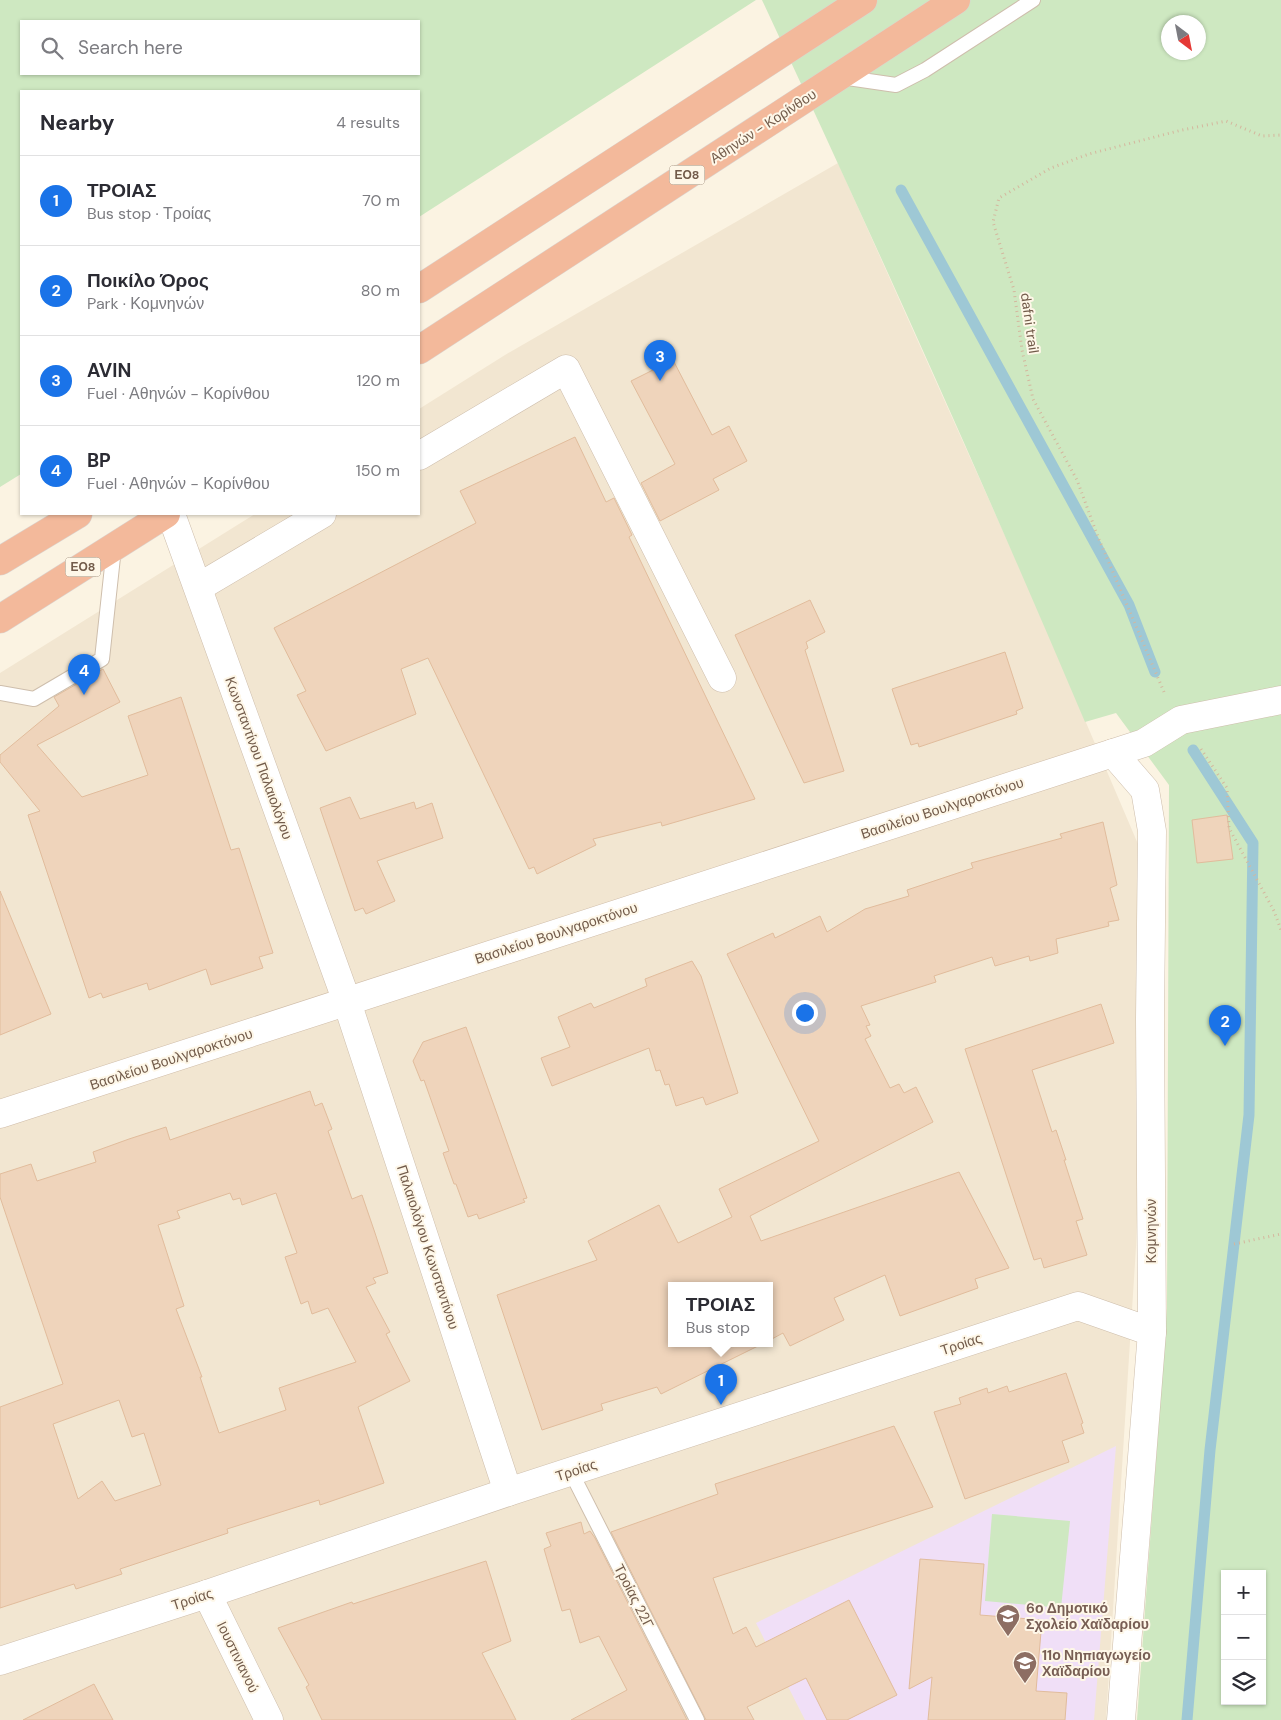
<!DOCTYPE html>
<meta charset="utf-8">
<style>
body{margin:0;font-family:"DM Sans",sans-serif;background:#f7f7f7;color:#2b2b33}
.controls{position:absolute;right:15px;bottom:15px;display:grid;overflow:hidden;border-radius:0px;box-shadow:0 1px 4px #0004}
.controls button{width:45px;height:45px;display:grid;place-items:center;padding:0;border:0;border-bottom:1px solid #e1e1e2;background:#fff;color:#2b2b33;font:25px sans-serif}
.compass{position:absolute;left:1161px;top:15px;width:45px;height:45px;border-radius:50%;background:#fff;box-shadow:0 1px 4px #0004;rotate:148deg}
.you{position:absolute;left:804px;top:1012px;width:18px;height:18px;margin:-12px;border:4px solid #fff;border-radius:50%;background:#1a73e8;box-shadow:0 0 0 8px #1a73e833}
.badge{display:grid;place-items:center;width:32px;height:32px;border-radius:50%;background:#1a73e8;color:#fff;font-size:16px;font-weight:700}
.pin{position:absolute;translate:-50% -41px;filter:drop-shadow(0 1px 2px #0008)}
.pin::after{content:'';position:absolute;top:26px;width:18px;height:15px;background:inherit;clip-path:polygon(0 0,100% 0,50% 100%)}
.popup{position:absolute;left:668px;top:1282px;width:105px;height:65px;box-sizing:border-box;display:grid;place-content:center;border-radius:0px;background:#fff;filter:drop-shadow(0 1px 4px #0005);font-size:16px;white-space:nowrap;color:#7c7c81}
.popup b{font-size:19px;color:#2b2b33}
.popup::after{content:'';position:absolute;left:50%;top:100%;margin-left:-10px;border:10px solid transparent;border-top-color:#fff}
.list{margin:0;padding:0;list-style:none}
h2{display:flex;justify-content:space-between;align-items:center;height:65px;margin:0;padding:0 20px;font-size:21px}
h2 small{font-size:16px;font-weight:400;color:#7c7c81}
.list li{display:grid;grid-template-columns:32px 1fr auto;gap:15px;align-items:center;box-sizing:border-box;height:90px;padding:0 20px;border-top:1px solid #e1e1e2}
.list b{display:block;font-size:19px;white-space:nowrap}
.list p{margin:0;font-size:16px;white-space:nowrap;color:#7c7c81}
.list em{font-size:16px;font-style:normal;color:#7c7c81}
.icon{flex:none;width:28px;height:28px;fill:none;stroke:currentColor;stroke-width:2;stroke-linecap:round;stroke-linejoin:round}
.map{position:relative;flex:none;width:1281px;height:1720px;overflow:hidden}
.search{position:absolute;background:#fff;box-shadow:0 1px 4px #0004;left:20px;top:20px;width:400px;height:55px;display:flex;align-items:center;gap:12px;box-sizing:border-box;padding:0 18px;border-radius:0px;color:#7c7c81;font-size:19px}
.panel{position:absolute;background:#fff;box-shadow:0 1px 4px #0004;left:20px;top:90px;width:400px;height:425px;border-radius:0px}
.map>svg:first-child{display:block}
.residential{fill:#f2e6d1;fill-rule:evenodd}
.education{fill:#f0dff7}
.green{fill:#cee8c1;fill-rule:evenodd}
.lines{fill:none;stroke-linecap:round;stroke-linejoin:round}
.stream{stroke:#9ec8d5;stroke-width:11}
.building{fill:#efd4bb;stroke:#e1bc9c;fill-rule:evenodd}
.lane-casing{stroke:#cebeac;stroke-width:16}
.street-casing{stroke:#cebeac;stroke-width:29}
.secondary-casing{stroke:#cfbca8;stroke-width:29}
.highway-casing{stroke:#dad4d0;stroke-width:29}
.path{stroke:#d4b79e;stroke-width:3;stroke-dasharray:1 4;stroke-linecap:butt}
.lane{stroke:#fff;stroke-width:14}
.street{stroke:#fff;stroke-width:28}
.secondary{stroke:#fff;stroke-width:28}
.highway{stroke:#f3b99b;stroke-width:28}
.labels{text-anchor:middle;dominant-baseline:central;stroke-width:4;stroke-linejoin:round;paint-order:stroke}
.shield{fill:#fef7e8;stroke:#9c8a79;stroke-width:1}
.shield-label{font-size:12px;font-weight:bold;fill:#725b4a}
.street-label{font-size:14px;fill:#725b4a;stroke:#fef7e8}
.education-label{font-size:14px;font-weight:bold;fill:#785e54;stroke:#fef7e8;text-anchor:start}
</style>
<div class="map">
<svg width="1281" height="1720" viewBox="0 0 1281 1720">
<rect width="100%" height="100%" fill="#fbf3e2"/>
<path class="residential" d="M 838,163 L 1025,580 L 1138,844 L 1144,981 L 1136,1247 L 1106,1720 L 0,1720 L 0,673 L 255,514 L 419,514 L 419,409 L 505,355 ZM 672,1286 L 770,1286 L 770,1344 L 672,1344 Z"/>
<polygon class="education" points="1116,1446 1094,1720 805,1720 756,1623"/>
<g class="green">
<path d="M 0,0 L 756,0 L 419,217 L 419,91 L 21,91 L 21,474 L 0,487 ZM 21,21 L 419,21 L 419,74 L 21,74 Z"/>
<path d="M 762,0 L 1281,0 L 1281,1720 L 1137,1720 L 1167,1308 L 1169,785 L 1116,713 L 1085,722 C 982,479 874,239 762,0 ZM 1168,22 L 1198,22 L 1198,52 L 1168,52 ZM 1225,1574 L 1262,1574 L 1262,1701 L 1225,1701 Z"/>
<polygon points="992,1514 1070,1521 1061,1608 985,1601"/>
</g>
<g class="lines">
<g class="stream">
<polyline points="901,190 1129,605 1155,672"/>
<polyline points="1187,1720 1210,1450 1249,1115 1253,843 1193,750"/>
</g>
</g>
<g class="building">
<polygon points="673,360 712,435 729,426 747,461 713,479 719,490 660,521 641,483 675,464 631,381"/>
<polygon points="575,437 606,502 614,498 632,535 629,537 755,799 662,826 661,822 593,839 596,845 537,874 534,867 529,869 428,658 401,669 416,714 326,751 297,695 306,691 274,628 476,523 460,491"/>
<polygon points="810,600 825,632 806,642 808,648 805,650 844,771 804,783 735,635"/>
<polygon points="1005,652 1023,708 1016,711 1017,714 919,747 918,743 911,745 892,689"/>
<polygon points="103,669 120,702 37,745 82,797 148,775 128,716 181,697 231,850 239,848 273,953 259,957 263,968 211,985 206,969 149,990 147,983 103,998 101,993 89,998 28,815 40,811 0,762 0,755 59,706 54,697"/>
<polygon points="350,797 360,819 414,802 416,809 432,803 443,838 377,861 395,901 366,914 363,908 355,911 320,808"/>
<polygon points="1227,815 1233,859 1197,863 1192,820"/>
<polygon points="1103,822 1117,885 1110,888 1119,920 1108,922 1109,926 1056,939 1058,953 1030,961 1029,956 995,966 992,957 934,976 936,982 861,1006 870,1025 866,1026 871,1036 865,1039 890,1088 899,1084 904,1093 916,1087 933,1122 750,1216 761,1241 959,1172 1009,1268 975,1279 978,1288 900,1316 885,1275 834,1298 844,1320 790,1346 783,1333 770,1340 770,1286 672,1286 672,1344 762,1344 661,1394 657,1387 601,1404 603,1410 542,1430 497,1295 597,1260 588,1241 659,1205 678,1243 732,1217 719,1189 819,1141 727,954 773,933 775,938 820,916 827,932 865,909 909,896 907,890 973,868 971,863 1062,838 1060,834"/>
<polygon points="0,891 51,1014 0,1035"/>
<polygon points="692,961 701,976 738,1093 706,1105 703,1097 676,1106 669,1084 665,1085 660,1070 656,1071 649,1048 552,1086 541,1058 570,1047 558,1017 591,1003 594,1008 647,986 645,979"/>
<polygon points="1101,1004 1114,1043 1032,1070 1052,1132 1056,1130 1066,1160 1064,1160 1083,1219 1076,1221 1087,1255 1044,1268 1041,1258 1034,1260 965,1049"/>
<polygon points="466,1027 527,1198 523,1199 525,1202 479,1219 477,1214 468,1217 456,1184 454,1184 443,1153 449,1151 424,1080 421,1081 413,1061 423,1042"/>
<path d="M 310,1091 L 315,1106 L 322,1103 L 332,1129 L 328,1131 L 352,1199 L 362,1195 L 375,1233 L 388,1273 L 373,1278 L 376,1283 L 366,1287 L 390,1332 L 386,1334 L 410,1381 L 358,1407 L 384,1483 L 320,1505 L 319,1500 L 227,1529 L 228,1533 L 120,1569 L 122,1574 L 76,1589 L 74,1584 L 0,1608 L 0,1407 L 63,1384 L 0,1197 L 0,1174 L 31,1164 L 37,1181 L 96,1162 L 93,1152 L 129,1139 L 166,1127 L 170,1140 ZM 230,1193 L 233,1200 L 240,1198 L 242,1205 L 276,1193 L 297,1253 L 285,1257 L 301,1304 L 308,1301 L 312,1314 L 328,1308 L 356,1362 L 279,1388 L 286,1410 L 219,1433 L 200,1377 L 202,1377 L 176,1309 L 184,1306 L 158,1225 L 180,1218 L 177,1211 ZM 119,1400 L 132,1437 L 144,1433 L 161,1485 L 115,1501 L 102,1481 L 78,1499 L 53,1424 Z"/>
<polygon points="1066,1373 1083,1423 1081,1424 1084,1433 1062,1441 1069,1462 965,1499 934,1412 961,1404 959,1398 987,1388 988,1393 1007,1386 1009,1392"/>
<polygon points="894,1426 933,1507 713,1578 733,1634 746,1627 756,1647 849,1600 897,1695 847,1720 827,1720 806,1678 747,1707 754,1720 706,1720 611,1532 718,1494 715,1484"/>
<polygon points="581,1522 584,1534 590,1531 595,1538 687,1720 571,1720 627,1690 599,1636 580,1643 570,1609 562,1611 544,1549 551,1546 546,1533"/>
<polygon points="920,1559 984,1564 980,1615 1042,1620 1036,1691 1067,1693 1065,1720 928,1720 932,1677 909,1689"/>
<polygon points="486,1561 511,1641 482,1653 516,1720 322,1720 306,1687 309,1685 278,1628 352,1602 353,1604"/>
<polygon points="94,1684 113,1720 23,1720"/>
</g>
<g class="lines">
<g class="lane-casing">
<g id="lane">
<polyline points="841,77 896,85 925,70 1033,0"/>
<polyline points="0,693 34,699 102,659 114,548"/>
<polyline points="571,1472 697,1720"/>
</g>
</g>
<g class="street-casing">
<g id="street">
<polyline points="419,456 566,369 722,678"/>
<polyline points="171,514 347,1002 508,1492"/>
<polyline points="199,587 322,514"/>
<polyline points="207,1594 269,1720"/>
<polyline points="0,1661 207,1594 508,1492 1078,1306 1152,1332"/>
<polyline points="1121,1720 1152,1332 1150,1019 1152,831 1145,790 1113,753 1144,743 1181,720 1281,700"/>
</g>
</g>
<g class="secondary-casing">
<polyline id="secondary" points="0,1114 1113,753"/>
</g>
<g class="highway-casing">
<g id="highway">
<polyline points="419,289 863,0"/>
<polyline points="419,350 956,0"/>
<polyline points="0,561 78,514"/>
<polyline points="0,619 166,514"/>
</g>
</g>
<g class="path">
<polyline points="1164,692 1098,537 1077,480 1033,399 1022,350 1014,290 993,222 999,198 1051,168 1089,154 1182,130 1226,121 1262,136 1281,135"/>
<polyline points="1201,749 1227,788 1229,828 1274,911 1281,930"/>
<polyline points="1234,1244 1281,1234"/>
</g>
<use href="#lane" class="lane"/>
<use href="#street" class="street"/>
<use href="#secondary" class="secondary"/>
<use href="#highway" class="highway"/>
</g>
<defs>
<g id="school-pin" transform="scale(1.25)"><path d="M0 17L-7.5 6A9.5 9.5 0 1 1 7.5 6Z" fill="#8d6e63" stroke="#fef7e8"/><path d="M0-5L7-2L0 1L-7-2ZM-4 1L0 2.5L4 1V4Q0 6-4 4Z" fill="#fff"/></g>
</defs>
<g fill-rule="evenodd">
<use href="#school-pin" x="1008" y="1616"/>
<use href="#school-pin" x="1025" y="1663"/>
</g>
<g class="labels">
<g class="shield">
<rect x="669.5" y="165.5" width="35" height="19" rx="4"/>
<rect x="65.5" y="557.5" width="35" height="19" rx="4"/>
</g>
<g class="shield-label">
<text x="687" y="175">ΕΟ8</text>
<text x="83" y="567">ΕΟ8</text>
</g>
<g class="street-label">
<text transform="translate(763 126) rotate(-33)">Αθηνών - Κορίνθου</text>
<text transform="translate(1030 323) rotate(82)">dafni trail</text>
<text transform="translate(259 758) rotate(70)">Κωνσταντίνου Παλαιολόγου</text>
<text transform="translate(942 808) rotate(-18)">Βασιλείου Βουλγαροκτόνου</text>
<text transform="translate(556 933) rotate(-18)">Βασιλείου Βουλγαροκτόνου</text>
<text transform="translate(171 1059) rotate(-18)">Βασιλείου Βουλγαροκτόνου</text>
<text transform="translate(1151 1231) rotate(-90)">Κομνηνών</text>
<text transform="translate(428 1247) rotate(72)">Παλαιολόγου Κωνσταντίνου</text>
<text transform="translate(961 1344) rotate(-18)">Τροίας</text>
<text transform="translate(576 1470) rotate(-18)">Τροίας</text>
<text transform="translate(634 1596) rotate(63)">Τροίας 22Γ</text>
<text transform="translate(192 1599) rotate(-18)">Τροίας</text>
<text transform="translate(238 1657) rotate(64)">Ιουστινιανού</text>
</g>
<g class="education-label">
<text x="1026" y="1608">6ο Δημοτικό<tspan x="1026" dy="16">Σχολείο Χαϊδαρίου</tspan></text>
<text x="1042" y="1655">11ο Νηπιαγωγείο<tspan x="1042" dy="16">Χαϊδαρίου</tspan></text>
</g>
</g>
</svg>
<div class="controls">
<button>+</button>
<button>−</button>
<button><svg class="icon" aria-label="layers" viewBox="0 0 24 24"><path d="M12 4l9 5-9 5-9-5zM3 14l9 5 9-5"/></svg></button>
</div>
<svg class="compass" viewBox="-18 -18 36 36"><path d="M0-13l5 13h-10z" fill="#e53935"/><path d="M0 13l5-13h-10z" fill="#7c7c81"/></svg>
<div class="you"></div>
<div class="pin badge" style="left:721px;top:1405px">1</div>
<div class="popup"><b>ΤΡΟΙΑΣ</b>Bus stop</div>
<div class="pin badge" style="left:1225px;top:1046px">2</div>
<div class="pin badge" style="left:660px;top:381px">3</div>
<div class="pin badge" style="left:84px;top:695px">4</div>
<div class="search"><svg class="icon" aria-label="search" viewBox="0 0 24 24"><circle cx="10" cy="10" r="6"/><path d="M15 15l6 6"/></svg>Search here</div>
<section class="panel">
<h2>Nearby<small>4 results</small></h2>
<ul class="list">
<li><span class="badge">1</span><div><b>ΤΡΟΙΑΣ</b><p>Bus stop · Τροίας</p></div><em>70 m</em></li>
<li><span class="badge">2</span><div><b>Ποικίλο Όρος</b><p>Park · Κομνηνών</p></div><em>80 m</em></li>
<li><span class="badge">3</span><div><b>AVIN</b><p>Fuel · Αθηνών - Κορίνθου</p></div><em>120 m</em></li>
<li><span class="badge">4</span><div><b>BP</b><p>Fuel · Αθηνών - Κορίνθου</p></div><em>150 m</em></li>
</ul>
</section>
</div>
